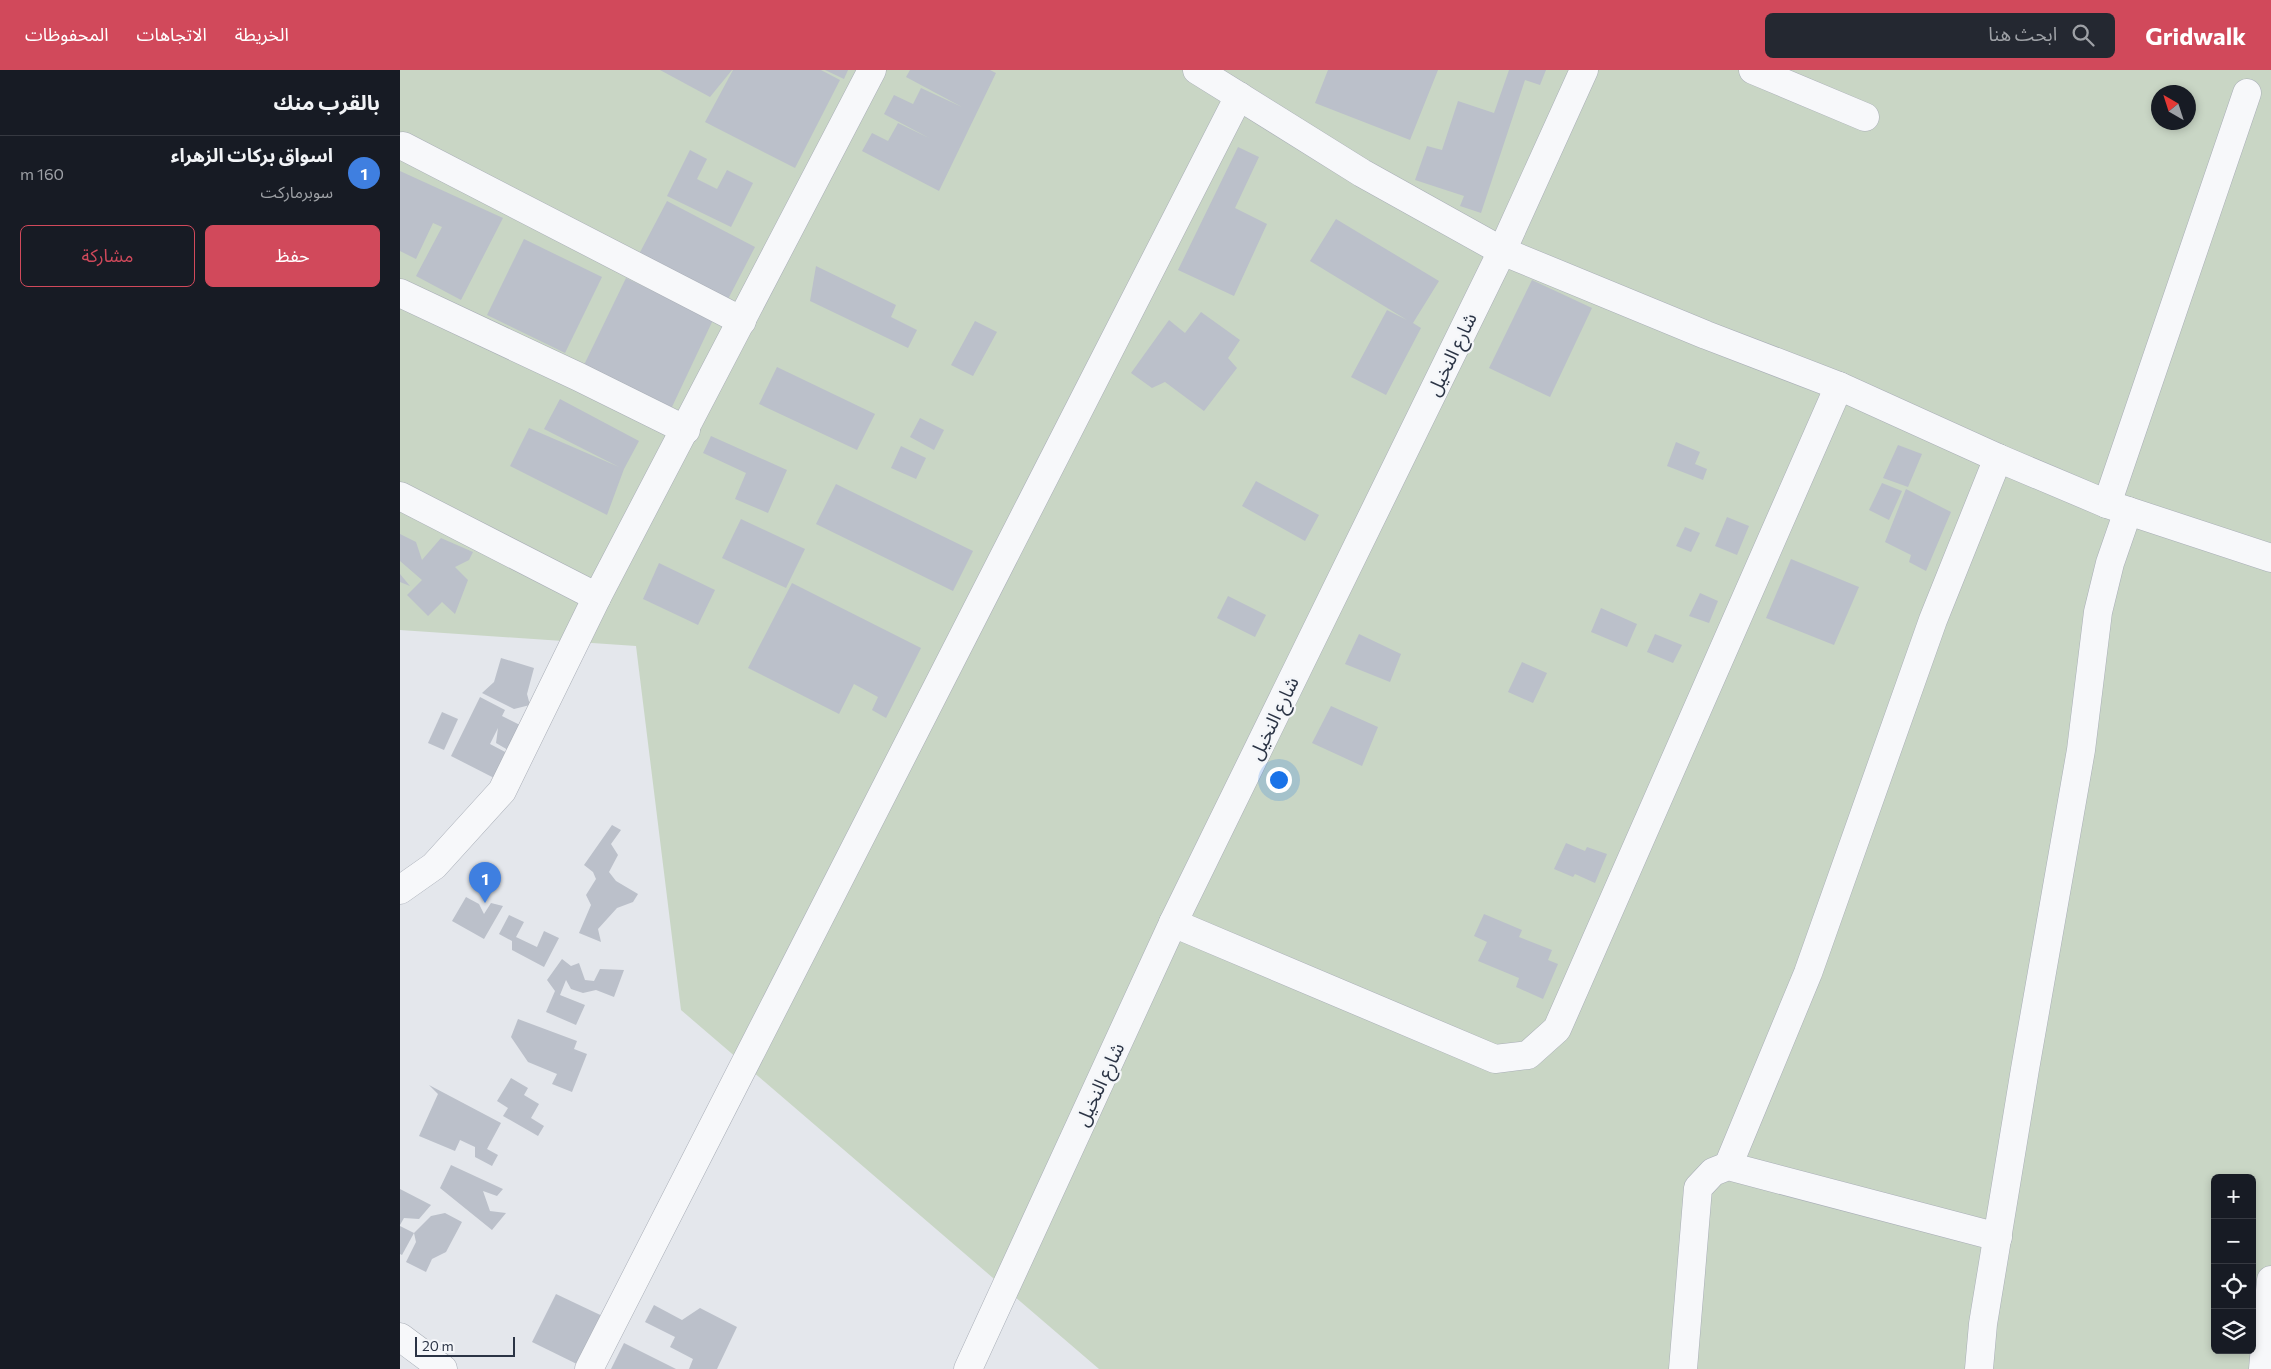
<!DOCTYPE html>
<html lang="ar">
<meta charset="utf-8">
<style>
body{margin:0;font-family:Commissioner,"Noto Sans Arabic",sans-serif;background:#242831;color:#f1f3f6;direction:rtl}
.controls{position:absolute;right:15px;bottom:15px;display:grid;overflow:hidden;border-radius:8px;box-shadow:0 2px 8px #0003}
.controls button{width:45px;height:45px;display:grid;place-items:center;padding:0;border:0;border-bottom:1px solid #363941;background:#171b24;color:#f1f3f6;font:25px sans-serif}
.compass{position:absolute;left:1751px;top:15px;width:45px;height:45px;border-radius:50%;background:#171b24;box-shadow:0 2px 8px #0003;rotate:321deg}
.scale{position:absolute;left:15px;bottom:12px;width:100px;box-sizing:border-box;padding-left:5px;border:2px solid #2b3445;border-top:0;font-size:14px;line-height:18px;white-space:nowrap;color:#2b3445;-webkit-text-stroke:4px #f4f6f9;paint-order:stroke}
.you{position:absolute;left:878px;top:709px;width:18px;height:18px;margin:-12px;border:4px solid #fff;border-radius:50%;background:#1a73e8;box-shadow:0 0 0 8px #1a73e833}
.badge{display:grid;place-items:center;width:32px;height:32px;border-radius:50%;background:#d1495b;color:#fff;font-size:16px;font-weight:700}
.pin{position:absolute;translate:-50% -41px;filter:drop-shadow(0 1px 2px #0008)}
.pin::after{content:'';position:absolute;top:26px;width:18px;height:15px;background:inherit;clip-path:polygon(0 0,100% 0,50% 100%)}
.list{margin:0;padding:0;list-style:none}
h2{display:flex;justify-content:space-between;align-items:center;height:65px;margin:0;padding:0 20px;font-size:21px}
h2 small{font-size:16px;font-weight:400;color:#9ea1a6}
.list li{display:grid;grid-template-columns:32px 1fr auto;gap:15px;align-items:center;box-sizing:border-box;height:75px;padding:0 20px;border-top:1px solid #363941}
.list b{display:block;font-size:19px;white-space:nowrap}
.list p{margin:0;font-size:16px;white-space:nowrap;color:#9ea1a6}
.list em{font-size:16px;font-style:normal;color:#9ea1a6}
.actions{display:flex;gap:10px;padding:15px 20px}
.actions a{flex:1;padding:11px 0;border:1px solid #d1495b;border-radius:8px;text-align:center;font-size:18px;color:#d1495b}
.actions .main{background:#d1495b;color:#fff}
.icon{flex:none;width:28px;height:28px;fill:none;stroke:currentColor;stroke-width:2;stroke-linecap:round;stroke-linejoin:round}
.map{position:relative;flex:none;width:1871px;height:1299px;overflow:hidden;direction:ltr}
header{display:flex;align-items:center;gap:30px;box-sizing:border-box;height:70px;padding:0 25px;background:#d1495b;color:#fff}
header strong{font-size:24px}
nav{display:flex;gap:28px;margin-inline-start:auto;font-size:18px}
.search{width:350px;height:45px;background:#242831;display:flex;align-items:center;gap:12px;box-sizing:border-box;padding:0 18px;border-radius:8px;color:#9ea1a6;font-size:19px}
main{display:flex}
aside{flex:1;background:#171b24}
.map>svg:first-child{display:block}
.green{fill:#c9d6c5;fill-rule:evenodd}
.building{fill:#bbc0ca}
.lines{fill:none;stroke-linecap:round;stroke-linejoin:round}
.minor-casing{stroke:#a9aeb7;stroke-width:29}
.minor{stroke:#f7f8fa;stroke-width:28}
.labels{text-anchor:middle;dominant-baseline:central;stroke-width:4.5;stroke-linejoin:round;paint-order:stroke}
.street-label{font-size:19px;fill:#2b3445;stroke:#f4f6f9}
</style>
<header>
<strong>Gridwalk</strong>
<div class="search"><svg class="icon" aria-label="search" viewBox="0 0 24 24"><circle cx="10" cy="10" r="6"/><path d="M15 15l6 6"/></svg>ابحث هنا</div>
<nav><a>الخريطة</a><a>الاتجاهات</a><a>المحفوظات</a></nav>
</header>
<main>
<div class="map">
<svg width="1871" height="1299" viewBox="0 0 1871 1299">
<rect width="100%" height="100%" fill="#e4e7ec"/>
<path class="green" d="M 0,0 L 1871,0 L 1871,1299 L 699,1299 L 281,940 L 236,576 L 0,560 ZM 1758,22 L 1788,22 L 1788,52 L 1758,52 ZM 1815,1108 L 1852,1108 L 1852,1280 L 1815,1280 Z"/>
<g class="building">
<polygon points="260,0 332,0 310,27"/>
<polygon points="333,0 421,0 440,10 395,98 305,52"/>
<polygon points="425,0 448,0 444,9"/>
<polygon points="510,0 590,0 596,3 539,121 462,81 472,63 488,71 498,53 529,68 484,44 494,25 513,34 521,18 562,37 506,7"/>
<polygon points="928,0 1038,0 1010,70 915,33"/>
<polygon points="1109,0 1146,0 1140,15 1125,10 1081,143 1060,136 1064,126 1015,110 1027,76 1042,80 1058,31 1094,43"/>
<polygon points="838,77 859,87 835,138 867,154 834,226 778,200"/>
<polygon points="290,80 307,89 297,109 317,119 327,100 353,113 331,157 267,126"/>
<polygon points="0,101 103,148 61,230 16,206 42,157 33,153 16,189 0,181"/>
<polygon points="267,131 355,177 326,233 237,188"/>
<polygon points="936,149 1039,211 1013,253 1021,258 986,325 951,307 987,240 1007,250 910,191"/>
<polygon points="124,169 202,207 165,283 87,245"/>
<polygon points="416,196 496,235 491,247 517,260 508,278 410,231"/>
<polygon points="226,208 313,250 271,339 183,297"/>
<polygon points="1132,210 1192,238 1150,327 1089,298"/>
<polygon points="801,242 840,270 828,288 837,298 804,341 765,312 752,318 731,303 769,250 785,263"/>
<polygon points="575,251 597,262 573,306 551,295"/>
<polygon points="377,297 475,344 457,380 359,334"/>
<polygon points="160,329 239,371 224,399 207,445 110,396 129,358 219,397 144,359"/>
<polygon points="520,348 544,360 534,380 510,367"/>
<polygon points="311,366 387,400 368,443 335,429 346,403 303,383"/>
<polygon points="1276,372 1300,382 1295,394 1307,399 1303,410 1267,396"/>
<polygon points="1498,375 1522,384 1508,417 1483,408"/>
<polygon points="501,376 526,388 516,409 491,398"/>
<polygon points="856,411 919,445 905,471 842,436"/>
<polygon points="1482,413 1502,421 1489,450 1469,440"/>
<polygon points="436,414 573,481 553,521 416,454"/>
<polygon points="1506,419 1551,442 1526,501 1509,492 1511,485 1485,472"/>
<polygon points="1327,447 1349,456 1337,485 1315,476"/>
<polygon points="341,449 405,479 386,518 322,488"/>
<polygon points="1285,457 1300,463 1291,482 1276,476"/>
<polygon points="0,464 16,472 22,490 41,468 73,482 69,490 55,497 68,510 55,544 42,532 28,546 7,525 22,510 0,491"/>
<polygon points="1391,489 1459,517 1434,575 1366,548"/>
<polygon points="259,493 315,520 298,555 243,529"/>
<polygon points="0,504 10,516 0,512"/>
<polygon points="392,513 521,578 486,648 472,640 478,627 454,614 439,644 348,598"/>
<polygon points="1300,523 1318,531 1309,553 1289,546"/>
<polygon points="828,526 866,545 855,567 817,548"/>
<polygon points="1201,538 1237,554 1227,577 1191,562"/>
<polygon points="959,564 1001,584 990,612 945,594"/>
<polygon points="1255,564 1282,575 1273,593 1247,582"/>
<polygon points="101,588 134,598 127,624 130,635 114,639 82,623 94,612"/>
<polygon points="1122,592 1147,603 1133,633 1108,622"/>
<polygon points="80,627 105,640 102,646 120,655 108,680 96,673 98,658 90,674 111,685 98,710 51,686"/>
<polygon points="931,636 978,657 962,696 912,673"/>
<polygon points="42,642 58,649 44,680 28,673"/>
<polygon points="212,755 221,760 211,774 218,785 209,802 216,811 238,824 233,832 217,838 198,859 201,872 179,863 191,835 186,825 196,809 193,802 184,795"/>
<polygon points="1166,773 1185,781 1187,777 1207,784 1195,813 1175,804 1173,807 1154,799"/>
<polygon points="66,827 79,834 84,844 91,833 103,836 84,869 52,851"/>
<polygon points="1084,844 1122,860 1119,867 1152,880 1148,890 1158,894 1143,929 1116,917 1119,908 1078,891 1087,872 1074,866"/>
<polygon points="109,845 124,852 116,867 137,877 144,861 159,868 144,897 112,880 112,871 99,864"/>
<polygon points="162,889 171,896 179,893 185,910 194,911 200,899 224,900 214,927 196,920 183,923 171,919 166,910 160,925 185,935 176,955 146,942 155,921 147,910"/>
<polygon points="118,949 177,971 174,979 187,984 172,1022 152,1014 157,1004 128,992 111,967"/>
<polygon points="111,1008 128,1018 124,1025 139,1034 131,1048 144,1056 138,1066 103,1046 108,1038 97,1031"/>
<polygon points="29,1015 101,1053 87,1079 98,1085 92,1096 75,1087 75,1077 60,1070 55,1081 19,1066 38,1024"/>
<polygon points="51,1095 103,1119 97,1126 83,1121 90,1141 106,1143 92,1160 40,1118"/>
<polygon points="0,1119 31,1135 19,1149 4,1148 0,1155"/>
<polygon points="45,1143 62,1152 46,1182 32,1189 26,1202 6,1192 16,1172 14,1163 31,1146"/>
<polygon points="0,1156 14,1163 2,1185 0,1184"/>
<polygon points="156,1224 213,1251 187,1299 132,1272"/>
<polygon points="254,1235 282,1250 300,1238 337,1257 317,1299 289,1299 293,1289 270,1277 275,1267 245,1252"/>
<polygon points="224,1273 276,1299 211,1299"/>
</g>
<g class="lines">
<g class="minor-casing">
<g id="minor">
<polyline points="797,0 962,103 1102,181 1306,265 1439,316 1598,388 1707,434 1871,488"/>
<polyline points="1353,0 1465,47"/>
<polyline points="3,76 342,251"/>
<polyline points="0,223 179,307 286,360"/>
<polyline points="0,426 197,527"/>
<polyline points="1707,434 1847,23"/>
<polyline points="0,820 34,796 102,721 197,527 472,0"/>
<polyline points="773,853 1095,989 1128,985 1157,959 1439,316"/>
<polyline points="1328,1096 1408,903 1533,550 1598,388"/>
<polyline points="0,1267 43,1299"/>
<polyline points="189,1299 839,26"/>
<polyline points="568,1299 773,853 1102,181 1184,0"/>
<polyline points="1283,1299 1298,1118 1313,1102 1328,1096 1598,1167"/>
<polyline points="1579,1299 1583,1254 1625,999 1681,680 1698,542 1710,493 1728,441"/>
<polyline points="1863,1299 1871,1210"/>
</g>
</g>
<use href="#minor" class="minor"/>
</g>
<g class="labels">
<g class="street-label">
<text transform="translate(1051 284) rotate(-64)">شارع النخيل</text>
<text transform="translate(873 648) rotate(-64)">شارع النخيل</text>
<text transform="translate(699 1014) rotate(-65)">شارع النخيل</text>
</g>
</g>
</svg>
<div class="controls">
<button>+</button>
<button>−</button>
<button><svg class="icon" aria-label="locate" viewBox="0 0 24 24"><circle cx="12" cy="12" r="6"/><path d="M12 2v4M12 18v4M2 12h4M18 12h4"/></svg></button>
<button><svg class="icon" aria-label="layers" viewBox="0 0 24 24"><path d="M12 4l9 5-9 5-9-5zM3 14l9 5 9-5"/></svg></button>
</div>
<svg class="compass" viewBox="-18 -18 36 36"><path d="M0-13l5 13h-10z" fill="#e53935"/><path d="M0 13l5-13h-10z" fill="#9ea1a6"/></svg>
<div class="scale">20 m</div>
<div class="you"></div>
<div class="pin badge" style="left:85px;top:833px;background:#3f7fe0">1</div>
</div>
<aside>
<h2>بالقرب منك<small></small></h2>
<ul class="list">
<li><span class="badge" style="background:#3f7fe0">1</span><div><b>اسواق بركات الزهراء</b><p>سوبرماركت</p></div><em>160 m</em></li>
</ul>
<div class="actions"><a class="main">حفظ</a><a>مشاركة</a></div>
</aside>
</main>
